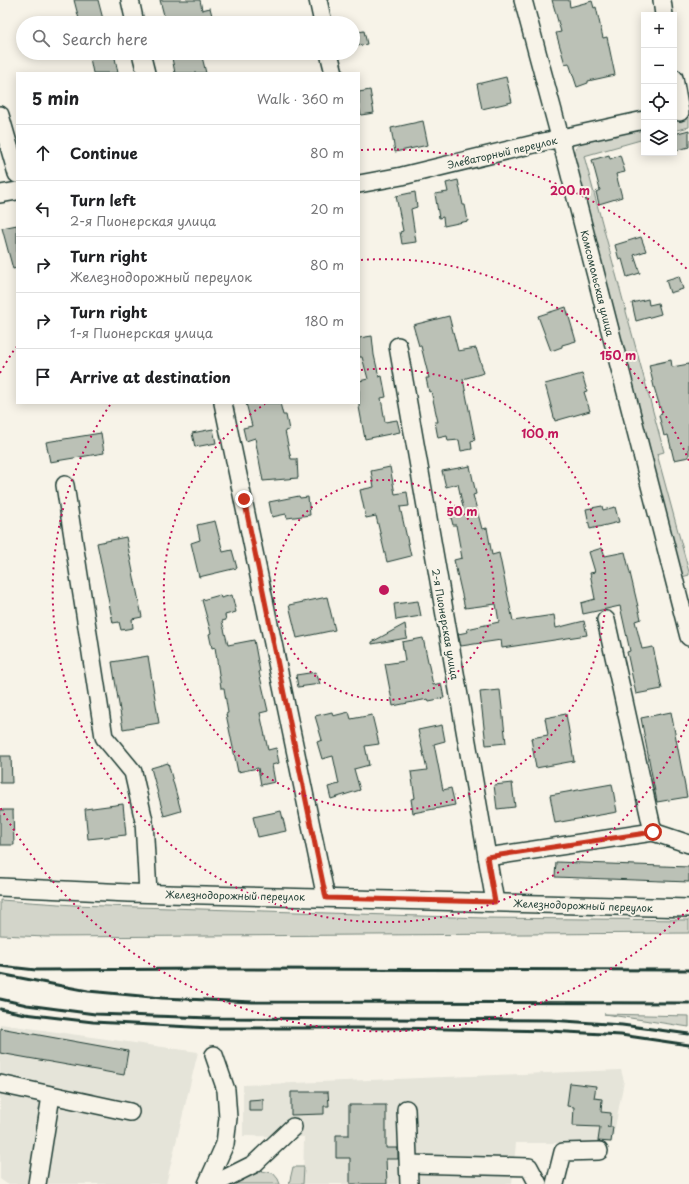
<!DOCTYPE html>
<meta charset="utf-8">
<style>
body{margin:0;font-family:"Playpen Sans",sans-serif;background:#f2f2f2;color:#202124}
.controls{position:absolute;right:12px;top:12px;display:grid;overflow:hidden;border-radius:0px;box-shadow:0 2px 10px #0003}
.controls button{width:36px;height:36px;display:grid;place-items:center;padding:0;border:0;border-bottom:1px solid #e0e0e0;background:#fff;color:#202124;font:20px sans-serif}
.stop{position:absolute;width:12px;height:12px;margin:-9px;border:3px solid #c8321e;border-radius:50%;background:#fff}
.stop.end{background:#c8321e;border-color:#fff;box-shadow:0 1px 4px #0008}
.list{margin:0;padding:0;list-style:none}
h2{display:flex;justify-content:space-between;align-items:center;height:52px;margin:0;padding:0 16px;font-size:17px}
h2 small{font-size:13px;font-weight:400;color:#757577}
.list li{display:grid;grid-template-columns:26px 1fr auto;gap:12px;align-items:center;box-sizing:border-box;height:56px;padding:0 16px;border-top:1px solid #e0e0e0}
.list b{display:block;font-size:15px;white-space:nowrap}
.list p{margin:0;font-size:13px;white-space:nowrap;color:#757577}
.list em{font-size:13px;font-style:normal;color:#757577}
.icon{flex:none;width:22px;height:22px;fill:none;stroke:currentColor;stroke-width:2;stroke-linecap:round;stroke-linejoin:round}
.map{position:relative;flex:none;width:689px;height:1184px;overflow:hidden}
.search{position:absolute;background:#fff;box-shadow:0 2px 10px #0003;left:16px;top:16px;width:344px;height:44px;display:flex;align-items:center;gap:10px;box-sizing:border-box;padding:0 14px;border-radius:22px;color:#757577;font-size:15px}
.panel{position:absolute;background:#fff;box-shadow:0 2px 10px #0003;left:16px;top:72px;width:344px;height:332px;border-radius:0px}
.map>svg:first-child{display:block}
.built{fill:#e5e4d9}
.green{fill:#d3d5ca;stroke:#79897f}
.building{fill:#bbc1b6;stroke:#1f3d34}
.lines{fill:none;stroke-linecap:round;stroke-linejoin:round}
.minor-casing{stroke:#1f3d34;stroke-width:20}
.minor{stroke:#f7f3e8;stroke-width:17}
.rail{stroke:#1f3d34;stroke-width:3}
.route{stroke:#c8321e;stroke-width:5}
.ring{fill:none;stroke:#c2185b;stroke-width:2;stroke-dasharray:2 4}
.labels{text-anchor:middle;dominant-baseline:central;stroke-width:4;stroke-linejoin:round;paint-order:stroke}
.street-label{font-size:10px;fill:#1f3d34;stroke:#f7f3e8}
.centre{fill:#c2185b;stroke:#f7f3e8;stroke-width:2}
.ring-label{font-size:12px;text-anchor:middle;font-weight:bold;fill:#c2185b;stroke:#f7f3e8;stroke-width:4;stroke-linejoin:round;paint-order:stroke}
</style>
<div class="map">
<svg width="689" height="1184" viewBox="0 0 689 1184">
<rect width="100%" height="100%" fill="#f7f3e8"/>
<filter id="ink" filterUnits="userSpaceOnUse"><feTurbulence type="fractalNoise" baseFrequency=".025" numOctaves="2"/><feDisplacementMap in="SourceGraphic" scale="8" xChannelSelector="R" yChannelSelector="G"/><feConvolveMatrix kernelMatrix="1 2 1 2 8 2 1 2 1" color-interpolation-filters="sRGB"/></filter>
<g filter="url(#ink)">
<g class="built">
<polygon points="0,1024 198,1052 166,1184 7,1184 0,1179"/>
<polygon points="621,1070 624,1081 612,1143 516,1143 512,1184 303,1184 304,1137 243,1136 243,1085"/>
</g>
<g class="green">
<polygon points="689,115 689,127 674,131 674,119"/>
<polygon points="644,126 644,139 584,156 664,452 657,454 689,572 689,575 682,577 636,403 574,162 575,150 580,142"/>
<polygon points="0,900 74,905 233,910 483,918 689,920 689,933 46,937 0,935"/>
<polygon points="604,1014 689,1016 689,1027"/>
<polygon points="293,1167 304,1167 303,1184 289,1184"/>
<polygon points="261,1171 273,1173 278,1179 280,1184 226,1184 253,1173"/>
</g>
<g class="building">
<polygon points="74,0 98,0 104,23 80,23"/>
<polygon points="160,0 200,0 202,10 210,8 214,23 166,23"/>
<polygon points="552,0 569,0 570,7 592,1 594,8 596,7 603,38 607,37 615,75 588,81 588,83 577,87 569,63 565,64 556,33 561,32"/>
<polygon points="364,31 367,44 353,47 353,33"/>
<polygon points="89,53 114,53 118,73 93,73"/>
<polygon points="171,53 201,53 206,73 175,73"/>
<polygon points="506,77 512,102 482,109 477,84"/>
<polygon points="370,90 374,113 361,115 359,106 359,92"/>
<polygon points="423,121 428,145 395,152 391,128"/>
<polygon points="689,130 689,147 674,151 674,134"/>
<polygon points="609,155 610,159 620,155 625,172 616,174 622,197 599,204 596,192 600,190 592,160"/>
<polygon points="458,180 463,205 465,205 468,221 444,226 443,217 439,218 435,194 448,192 446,183"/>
<polygon points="415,192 417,207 411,209 416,242 402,244 400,232 403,231 396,196"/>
<polygon points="17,225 17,268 13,269 2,228"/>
<polygon points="641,237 646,251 634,255 640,273 627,277 622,259 619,260 615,245"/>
<polygon points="679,276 683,289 670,293 666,280"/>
<polygon points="648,299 649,305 658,303 661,314 636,321 632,303"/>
<polygon points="566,307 576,341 562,345 562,347 551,351 538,316"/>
<polygon points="449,316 458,351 476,348 484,373 463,379 475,440 471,441 472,449 461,451 459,440 448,441 447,436 438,438 435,422 438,422 431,391 429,392 426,378 429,378 421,346 419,346 413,325"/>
<polygon points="372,336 374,355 379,377 382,376 386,397 381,398 385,422 397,420 400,432 365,439 359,407 359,381 368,379 362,357 359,357 359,338"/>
<polygon points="671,360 672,367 689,364 689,457 674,460 668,435 664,436 659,415 662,414 654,387 649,365"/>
<polygon points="582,374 587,391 584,392 590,411 555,421 545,384"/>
<polygon points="246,403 280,403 283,415 286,415 289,430 285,431 291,459 297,459 298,478 263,481 255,438 246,441 243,428 252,426"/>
<polygon points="213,429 216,443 195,447 192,433"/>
<polygon points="101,433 104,453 50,462 46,442"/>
<polygon points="470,466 476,494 473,495 482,529 487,528 492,555 499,553 513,621 554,615 556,628 584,621 587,635 502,648 501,640 461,646 458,634 468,632 467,629 499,622 496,604 465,608 454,560 462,558 456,525 453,525 449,510 463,507 458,484 446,487 442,471"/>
<polygon points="390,467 395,494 407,492 409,506 400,507 411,556 387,562 376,516 366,518 360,490 374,487 371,471"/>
<polygon points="299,496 300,498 308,497 310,515 287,518 286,514 272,517 269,502"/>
<polygon points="602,506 603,510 615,507 619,522 590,529 586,509"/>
<polygon points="215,521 223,552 232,550 237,568 199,577 191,543 200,540 197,525"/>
<polygon points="126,537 142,617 132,619 133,628 121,630 119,622 113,623 97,543"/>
<polygon points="602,548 605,556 625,552 641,619 635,621 642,649 653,647 662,689 636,694 627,652 630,651 620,606 583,614 581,603 595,599 590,573 595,572 589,552"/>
<polygon points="220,595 221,598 232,595 236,612 225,615 226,620 222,621 228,645 254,640 260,672 259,672 268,711 260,713 268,750 276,748 279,763 272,765 275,782 261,785 258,768 238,772 226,714 228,713 224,688 221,688 215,647 212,648 209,634 211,633 202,600"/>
<polygon points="327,597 335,630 297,638 289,605"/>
<polygon points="418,601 421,616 396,620 394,604"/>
<polygon points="405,624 407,638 372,644 372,642"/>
<polygon points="423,638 433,685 441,683 444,698 429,701 428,699 393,706 385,664 405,661 402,642"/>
<polygon points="148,656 159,723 123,729 112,662"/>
<polygon points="316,672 320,684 298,687 296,675"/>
<polygon points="500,690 506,743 486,745 480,692"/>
<polygon points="332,712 333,716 349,712 351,719 372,715 379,744 365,746 369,765 354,769 360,790 331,799 328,787 339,784 333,756 322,759 317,742 322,740 315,716"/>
<polygon points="671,712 687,797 657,802 641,718"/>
<polygon points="566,714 574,761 536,768 531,738 548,735 545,718"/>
<polygon points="442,725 445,741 434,744 443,790 451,788 455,805 413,813 411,799 415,798 411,772 427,770 418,730"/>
<polygon points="0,756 11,756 12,783 0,783"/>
<polygon points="168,763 181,811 164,816 151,768"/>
<polygon points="512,783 515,807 497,809 494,785"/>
<polygon points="612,784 617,812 555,823 550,795"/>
<polygon points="123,804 126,835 88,839 85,809"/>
<polygon points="0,810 13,810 14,845 0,845"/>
<polygon points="281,811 286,831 258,837 253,817"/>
<polygon points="556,862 689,867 689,882 555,877"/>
<polygon points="0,1028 128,1051 124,1075 0,1053"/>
<polygon points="570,1083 596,1086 594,1098 602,1099 601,1112 611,1113 610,1127 607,1127 613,1127 611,1142 598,1141 600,1127 573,1126 574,1107 567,1106"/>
<polygon points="291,1092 328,1092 329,1106 324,1106 324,1114 291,1115"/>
<polygon points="263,1099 263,1111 249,1111 249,1100"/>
<polygon points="349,1105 386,1105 386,1148 398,1148 398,1159 386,1159 387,1184 350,1184 350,1158 336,1158 336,1135 349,1135"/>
</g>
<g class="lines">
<g class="minor-casing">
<g id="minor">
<polyline points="130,0 135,23"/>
<polyline points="318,0 323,23"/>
<polyline points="523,0 567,163 689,637"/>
<polyline points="662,0 664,15"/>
<polyline points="141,53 146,73"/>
<polyline points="329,53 334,73"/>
<polyline points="674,78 680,112"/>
<polyline points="0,115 17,174"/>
<polyline points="359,184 402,176 534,144 644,120"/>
<polyline points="0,194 17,191"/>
<polyline points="398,346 495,902"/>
<polyline points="223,403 326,898"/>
<polyline points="65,485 104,737 133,772 144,821 148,893"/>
<polyline points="653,832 689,844"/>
<polyline points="487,857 653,832 606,620"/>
<polyline points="0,887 129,893 689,908"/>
<polyline points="0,1084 130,1112"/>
<polyline points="406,1109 409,1184"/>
<polyline points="409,1164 529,1167 538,1184"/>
<polyline points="37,1184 51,1096"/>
<polyline points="207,1184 225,1144 228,1118 226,1090 214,1055"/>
<polyline points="214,1184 254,1164 293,1127"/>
<polyline points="555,1184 563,1152 599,1151"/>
</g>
</g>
<use href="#minor" class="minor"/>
<g class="rail">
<polyline points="0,966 36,970 212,969 689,970"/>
<polyline points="0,974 88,991 162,998 253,1002 689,1003"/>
<polyline points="0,999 27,1005 95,1014 211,1018 550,1020 622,1025 689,1034"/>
<polyline points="0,1009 25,1014 93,1022 211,1028 393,1028 549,1031 621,1035 689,1045"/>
</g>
</g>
</g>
<g class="lines" filter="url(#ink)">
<polyline class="route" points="244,499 326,898 495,902 487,857 653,832"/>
</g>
<g class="ring">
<circle cx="384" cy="590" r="110"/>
<path d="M361 370A221 221 0 1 1 265 404"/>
<path d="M689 719A331 331 0 1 1 110 405M361 260A331 331 0 0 1 689 461"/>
<path d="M688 910A441 441 0 0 1 0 807M0 373A441 441 0 0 1 16 347M361 150A441 441 0 0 1 688 270"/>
</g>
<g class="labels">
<g class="street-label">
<text transform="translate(502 152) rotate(-13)">Элеваторный переулок</text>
<text transform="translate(598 283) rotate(76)">Комсомольская улица</text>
<text transform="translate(446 624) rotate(80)">2-я Пионерская улица</text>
<text transform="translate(235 895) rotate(1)">Железнодорожный переулок</text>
<text transform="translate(583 905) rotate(2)">Железнодорожный переулок</text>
</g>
</g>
<circle cx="384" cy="590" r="6" class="centre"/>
<g class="ring-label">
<text x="570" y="195">200 m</text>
<text x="618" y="360">150 m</text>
<text x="540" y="438">100 m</text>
<text x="462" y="516">50 m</text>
</g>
</svg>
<div class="controls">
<button>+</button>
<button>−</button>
<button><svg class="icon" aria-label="locate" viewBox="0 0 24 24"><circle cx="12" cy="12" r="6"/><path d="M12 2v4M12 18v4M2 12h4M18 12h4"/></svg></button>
<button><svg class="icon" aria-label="layers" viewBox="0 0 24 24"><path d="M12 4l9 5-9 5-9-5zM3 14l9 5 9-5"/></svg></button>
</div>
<div class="stop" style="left:653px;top:832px"></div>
<div class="stop end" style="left:244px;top:499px"></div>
<div class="search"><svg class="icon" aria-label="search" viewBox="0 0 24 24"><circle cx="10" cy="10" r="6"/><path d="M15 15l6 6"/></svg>Search here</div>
<section class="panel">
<h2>5 min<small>Walk · 360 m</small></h2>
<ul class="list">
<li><svg class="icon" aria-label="ahead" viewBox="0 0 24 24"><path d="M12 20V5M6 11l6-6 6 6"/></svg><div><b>Continue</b></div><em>80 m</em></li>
<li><svg class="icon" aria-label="left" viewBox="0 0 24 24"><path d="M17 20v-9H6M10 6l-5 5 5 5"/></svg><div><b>Turn left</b><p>2-я Пионерская улица</p></div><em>20 m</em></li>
<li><svg class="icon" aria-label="right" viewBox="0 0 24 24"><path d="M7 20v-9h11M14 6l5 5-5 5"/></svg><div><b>Turn right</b><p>Железнодорожный переулок</p></div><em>80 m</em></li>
<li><svg class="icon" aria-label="right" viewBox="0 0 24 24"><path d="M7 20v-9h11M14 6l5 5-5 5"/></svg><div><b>Turn right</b><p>1-я Пионерская улица</p></div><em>180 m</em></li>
<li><svg class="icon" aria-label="arrive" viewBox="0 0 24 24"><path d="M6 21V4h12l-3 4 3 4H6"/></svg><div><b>Arrive at destination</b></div></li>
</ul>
</section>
</div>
